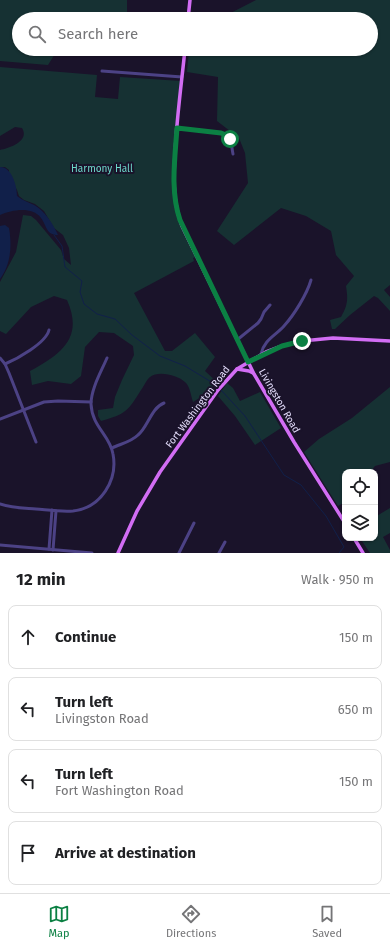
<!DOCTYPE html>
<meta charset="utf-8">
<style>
body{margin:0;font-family:"Fira Sans",sans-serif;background:#f2f2f2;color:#202124}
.controls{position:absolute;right:12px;bottom:12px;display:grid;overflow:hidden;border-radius:8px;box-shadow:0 1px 3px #0004}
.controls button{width:36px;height:36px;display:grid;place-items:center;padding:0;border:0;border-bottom:1px solid #e0e0e0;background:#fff;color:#202124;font:20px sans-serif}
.stop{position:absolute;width:12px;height:12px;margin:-9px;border:3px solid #0b8043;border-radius:50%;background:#fff}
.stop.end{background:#0b8043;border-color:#fff;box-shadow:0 1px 4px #0008}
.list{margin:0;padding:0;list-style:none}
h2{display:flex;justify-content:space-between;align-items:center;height:52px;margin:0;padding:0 16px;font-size:17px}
h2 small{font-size:13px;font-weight:400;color:#757577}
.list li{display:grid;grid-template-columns:26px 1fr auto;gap:12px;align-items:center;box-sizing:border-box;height:64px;margin:0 8px 8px;padding:0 8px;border:1px solid #e0e0e0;border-radius:8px}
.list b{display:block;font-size:15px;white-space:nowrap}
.list p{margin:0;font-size:13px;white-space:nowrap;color:#757577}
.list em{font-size:13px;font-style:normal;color:#757577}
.icon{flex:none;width:22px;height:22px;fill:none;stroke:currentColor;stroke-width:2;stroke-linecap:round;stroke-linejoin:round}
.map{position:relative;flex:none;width:390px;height:553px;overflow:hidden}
.search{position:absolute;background:#fff;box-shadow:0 1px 3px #0004;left:12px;right:12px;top:12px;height:44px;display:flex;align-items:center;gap:10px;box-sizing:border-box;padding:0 14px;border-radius:22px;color:#757577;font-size:15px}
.sheet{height:340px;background:#fff}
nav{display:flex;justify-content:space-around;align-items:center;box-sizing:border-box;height:56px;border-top:1px solid #e0e0e0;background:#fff;font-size:11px;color:#757577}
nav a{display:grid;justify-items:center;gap:2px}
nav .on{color:#0b8043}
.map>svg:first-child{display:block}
.green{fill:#163133}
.water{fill:#11204a}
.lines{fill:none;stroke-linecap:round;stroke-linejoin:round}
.stream{stroke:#11204a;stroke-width:1}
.minor{stroke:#4c4285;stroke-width:3}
.major{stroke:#d26df4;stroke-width:3.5}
.route{stroke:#0b8043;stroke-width:5}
.labels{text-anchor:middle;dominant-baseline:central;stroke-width:4;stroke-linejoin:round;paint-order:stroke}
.park-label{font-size:10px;fill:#6ed9cb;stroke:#1a132a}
.street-label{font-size:10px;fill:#e5defd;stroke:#1a132a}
</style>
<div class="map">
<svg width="390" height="553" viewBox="0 0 390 553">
<rect width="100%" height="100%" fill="#1a132a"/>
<g class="green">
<polygon points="0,0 127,0 127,19 19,19 19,49 58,49 48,65 0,61"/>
<path d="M 256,0 L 390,0 L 390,285 L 384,290 L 390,297 L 390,311 L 378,298 L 374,296 L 350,315 L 335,329 L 332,329 L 330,320 L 341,317 C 348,305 348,299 346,286 L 354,276 L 336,255 L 331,231 L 306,216 L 281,208 L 234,245 L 217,231 L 248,183 L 245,153 L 239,138 L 217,121 L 218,77 L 187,72 L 189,49 L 371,49 L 371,19 L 219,19 Z"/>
<path d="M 0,67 L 97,75 L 95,97 L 118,99 L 120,77 L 181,81 L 176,132 L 175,203 L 196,257 L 193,258 L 194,261 L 134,293 L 165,351 L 172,351 L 195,333 L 215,357 L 205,371 L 217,382 L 209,392 L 193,402 C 191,396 190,386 185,382 C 178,375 158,370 150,377 C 147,379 144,386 141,390 C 128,411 126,414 101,421 L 98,416 L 98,410 L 113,408 L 115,397 L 122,380 L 134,355 L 133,346 L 114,333 L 99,332 L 85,347 L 81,376 L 71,384 L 48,381 L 32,385 L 30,371 C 61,354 84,338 67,300 L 54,296 L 31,307 L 6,334 L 0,331 L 0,282 L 16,252 L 23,215 L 31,216 L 36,220 L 61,250 L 64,259 L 71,265 L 69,248 L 63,235 L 54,228 L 44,211 L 35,204 L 24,200 L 19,196 L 17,190 L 9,176 L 9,170 L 5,167 L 0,167 L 0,150 C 10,148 30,141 22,128 L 15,127 L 0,136 Z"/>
<polygon points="227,383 233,388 240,401 260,392 281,428 255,445 235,416 218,396"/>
<polygon points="390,387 390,462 375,466 370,472 345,472 345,502 338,506 304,452 319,439 352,418"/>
<polygon points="390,508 390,533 383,537 390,550 390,553 370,553 360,538 375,538 375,517"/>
</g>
<g class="water">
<path d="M 0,167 C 12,167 17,186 17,196 C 22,200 28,202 34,205 C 45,211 53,224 58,235 C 46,235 47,226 41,218 C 32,206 12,210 0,215 Z"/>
<path d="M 5,225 L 9,228 C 12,246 11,264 0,279 L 0,226 Z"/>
</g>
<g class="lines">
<g class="stream">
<polyline points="54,235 62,246 65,267 82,281 80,292 84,304 97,314 115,319 132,335 160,356 185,366 213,383 217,387"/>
<polyline points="221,390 245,416 284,475 301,485 326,516 344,547 339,553"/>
</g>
<g class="minor">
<polyline points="102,71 182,77"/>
<path d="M 177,128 L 221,133 C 232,136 231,144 233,154"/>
<polyline points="237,340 258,323 261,319 264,312 270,305"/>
<path d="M 261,354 C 264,340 275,336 284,326 C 294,315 307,294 311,280"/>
<polyline points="0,358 5,364 9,373 36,442"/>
<path d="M 5,364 C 17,359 46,343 49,330"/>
<polyline points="0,419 44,402 58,401 91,402"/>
<path d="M 112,448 C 120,444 131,442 138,435 C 148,427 151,408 164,403"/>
<path d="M 0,504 C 12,508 24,508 36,509 C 48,510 61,512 73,511 C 101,508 118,480 113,454 C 110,435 92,427 91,404 C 91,389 101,372 107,358"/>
<polyline points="0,545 92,553"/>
<polyline points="49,549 52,510"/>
<polyline points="53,550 56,511"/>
<polyline points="179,553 194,523"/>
<polyline points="219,553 225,542"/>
</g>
<g class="major">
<polyline points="188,19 190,0"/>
<path d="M 185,49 C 182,79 178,108 176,138 C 174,168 171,198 182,226 L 254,374 L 294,442 L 345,523"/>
<polyline points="237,369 249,371 253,373"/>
<polyline points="354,538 363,553"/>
<polyline points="118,553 137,511 160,472 218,390 237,369 266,352 282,346 302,341 333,338 390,341"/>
</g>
</g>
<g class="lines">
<path class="route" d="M 230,139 L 226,135 L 221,133 L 177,128 C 175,158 170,191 180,220 L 248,362 L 282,346 L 302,341"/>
</g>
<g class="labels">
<g class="park-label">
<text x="102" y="169">Harmony Hall</text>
</g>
<g class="street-label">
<text transform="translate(279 401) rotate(60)">Livingston Road</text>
<text transform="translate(198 407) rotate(-53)">Fort Washington Road</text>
</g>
</g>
</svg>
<div class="controls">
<button><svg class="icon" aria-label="locate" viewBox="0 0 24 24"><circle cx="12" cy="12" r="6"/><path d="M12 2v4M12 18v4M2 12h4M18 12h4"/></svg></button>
<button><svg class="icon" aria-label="layers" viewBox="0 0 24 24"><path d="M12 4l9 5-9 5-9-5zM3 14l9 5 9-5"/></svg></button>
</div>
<div class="stop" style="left:230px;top:139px"></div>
<div class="stop end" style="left:302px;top:341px"></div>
<div class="search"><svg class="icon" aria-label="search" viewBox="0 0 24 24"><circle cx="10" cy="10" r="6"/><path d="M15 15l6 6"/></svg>Search here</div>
</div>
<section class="sheet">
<h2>12 min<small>Walk · 950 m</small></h2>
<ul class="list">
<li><svg class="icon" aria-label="ahead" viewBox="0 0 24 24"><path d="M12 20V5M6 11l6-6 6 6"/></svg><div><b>Continue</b></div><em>150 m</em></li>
<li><svg class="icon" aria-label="left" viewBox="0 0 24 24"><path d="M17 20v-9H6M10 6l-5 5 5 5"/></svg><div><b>Turn left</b><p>Livingston Road</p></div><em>650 m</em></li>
<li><svg class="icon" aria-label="left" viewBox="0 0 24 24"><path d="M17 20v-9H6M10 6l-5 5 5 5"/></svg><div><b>Turn left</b><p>Fort Washington Road</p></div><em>150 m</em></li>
<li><svg class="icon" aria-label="arrive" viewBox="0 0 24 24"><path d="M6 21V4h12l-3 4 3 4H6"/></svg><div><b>Arrive at destination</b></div></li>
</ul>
</section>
<nav>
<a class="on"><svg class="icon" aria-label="map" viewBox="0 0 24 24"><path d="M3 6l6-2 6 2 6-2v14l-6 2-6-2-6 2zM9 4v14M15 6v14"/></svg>Map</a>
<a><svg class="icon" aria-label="directions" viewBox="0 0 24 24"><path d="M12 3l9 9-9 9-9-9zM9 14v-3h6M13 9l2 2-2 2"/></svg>Directions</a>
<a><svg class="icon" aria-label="saved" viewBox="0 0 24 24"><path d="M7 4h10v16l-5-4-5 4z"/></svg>Saved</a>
</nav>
